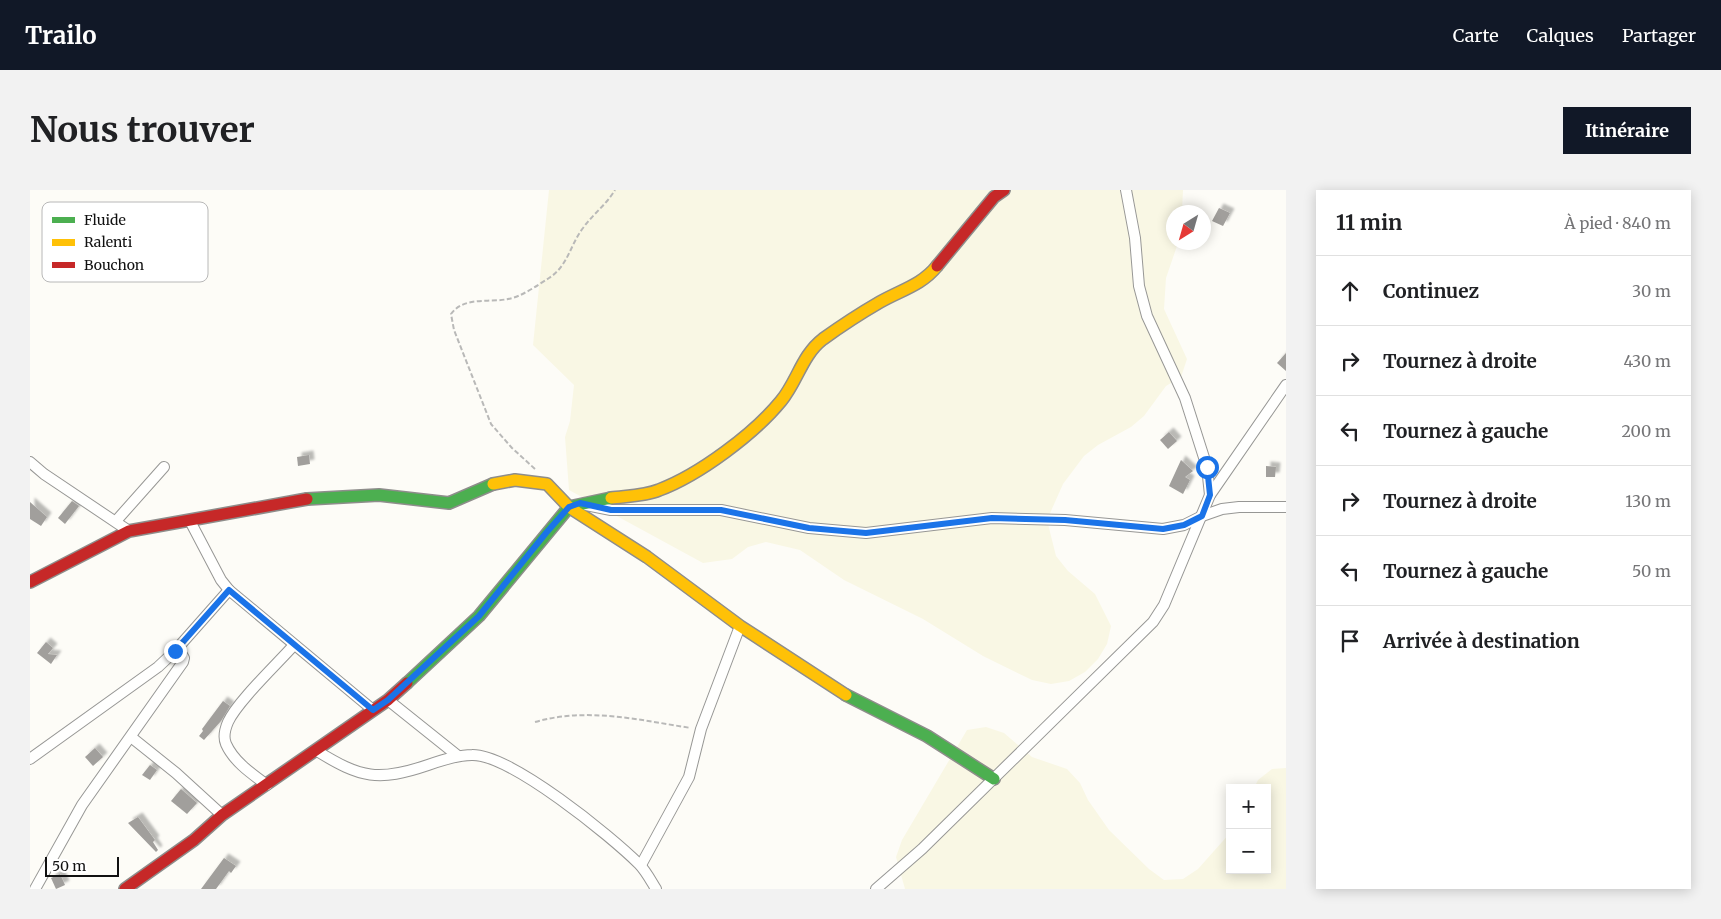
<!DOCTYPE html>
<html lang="fr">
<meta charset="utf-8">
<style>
body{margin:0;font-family:Merriweather,serif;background:#f2f2f2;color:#202124}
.controls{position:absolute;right:15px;bottom:15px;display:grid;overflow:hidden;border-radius:0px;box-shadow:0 2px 12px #0003}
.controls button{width:45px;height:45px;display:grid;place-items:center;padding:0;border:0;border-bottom:1px solid #e0e0e0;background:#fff;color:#202124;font:25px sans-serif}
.compass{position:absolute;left:1136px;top:15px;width:45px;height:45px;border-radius:50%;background:#fff;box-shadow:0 2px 12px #0003;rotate:217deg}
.scale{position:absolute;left:15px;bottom:12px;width:74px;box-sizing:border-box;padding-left:5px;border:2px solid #111;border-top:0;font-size:14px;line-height:18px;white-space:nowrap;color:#111;-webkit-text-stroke:4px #fff;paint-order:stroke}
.stop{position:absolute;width:15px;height:15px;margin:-11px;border:4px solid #1a73e8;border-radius:50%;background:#fff}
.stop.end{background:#1a73e8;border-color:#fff;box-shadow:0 1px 5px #0008}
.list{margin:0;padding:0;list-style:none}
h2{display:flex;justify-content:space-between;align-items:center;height:65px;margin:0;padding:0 20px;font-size:21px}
h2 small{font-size:16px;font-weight:400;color:#757577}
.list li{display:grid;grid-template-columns:32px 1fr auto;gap:15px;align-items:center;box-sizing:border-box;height:70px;padding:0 20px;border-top:1px solid #e0e0e0}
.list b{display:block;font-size:19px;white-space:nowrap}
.list em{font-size:16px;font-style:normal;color:#757577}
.icon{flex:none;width:28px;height:28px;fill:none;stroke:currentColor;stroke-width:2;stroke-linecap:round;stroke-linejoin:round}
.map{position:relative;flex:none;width:1256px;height:699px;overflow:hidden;border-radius:0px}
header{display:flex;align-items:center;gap:30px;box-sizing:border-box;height:70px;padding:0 25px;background:#111827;color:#fff}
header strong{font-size:24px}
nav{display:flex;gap:28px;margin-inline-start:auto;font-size:18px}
.intro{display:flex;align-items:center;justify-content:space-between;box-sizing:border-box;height:120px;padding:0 30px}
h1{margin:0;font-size:35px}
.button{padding:12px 22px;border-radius:0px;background:#111827;color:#fff;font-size:18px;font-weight:700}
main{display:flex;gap:30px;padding:0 30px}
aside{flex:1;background:#fff;border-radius:0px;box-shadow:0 2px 12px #0003}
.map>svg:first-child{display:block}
.farmland{fill:#f9f7e4}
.building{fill:#a19f9c;filter:url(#shadow)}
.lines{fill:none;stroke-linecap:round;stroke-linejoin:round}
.street-casing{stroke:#979795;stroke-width:12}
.fast-casing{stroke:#8e8d8b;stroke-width:14}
.slow-casing{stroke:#8e8d8b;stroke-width:14}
.jam-casing{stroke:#8e8d8b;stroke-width:14}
.path{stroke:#b9b9b8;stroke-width:2;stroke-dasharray:5 2.5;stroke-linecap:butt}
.street{stroke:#fffffe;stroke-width:10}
.fast{stroke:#4caf50;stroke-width:11}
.slow{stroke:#ffc107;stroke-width:11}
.jam{stroke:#c62828;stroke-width:11}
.route{stroke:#1a73e8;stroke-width:6}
.key{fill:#fff;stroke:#b8b8b8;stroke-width:1}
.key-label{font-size:14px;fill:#111}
</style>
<header>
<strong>Trailo</strong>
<nav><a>Carte</a><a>Calques</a><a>Partager</a></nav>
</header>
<div class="intro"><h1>Nous trouver</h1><a class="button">Itinéraire</a></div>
<main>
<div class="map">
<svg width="1256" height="699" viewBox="0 0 1256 699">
<defs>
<filter id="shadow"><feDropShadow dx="4.5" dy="-4.5" stdDeviation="1" flood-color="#0004"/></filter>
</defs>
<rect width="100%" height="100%" fill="#fdfcf7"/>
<g class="farmland">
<polygon points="519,0 1153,0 1152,22 1144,22 1144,52 1148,53 1136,88 1134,119 1157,169 1151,187 1136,196 1114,226 1101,237 1068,255 1054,266 1033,294 1017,330 1026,366 1038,381 1065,404 1081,436 1077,454 1068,469 1055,482 1039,491 1021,494 1002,490 953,466 893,429 814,390 770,360 736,352 718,357 702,369 673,373 539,300 535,247 540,231 544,195 503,155"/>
<polygon points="956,537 974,543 1002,567 1037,579 1050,593 1058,610 1079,640 1119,679 1134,690 1153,689 1168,679 1200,643 1200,680 1237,680 1237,598 1224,598 1228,590 1242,579 1256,578 1256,699 875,699 866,667 872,650 937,540"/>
</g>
<g class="building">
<polygon points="1189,18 1200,23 1193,36 1182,31"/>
<polygon points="1256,163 1256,181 1247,173"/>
<polygon points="1139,242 1147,251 1138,259 1130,250"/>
<polygon points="279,265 280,274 268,276 267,267"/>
<polygon points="1151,270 1163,281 1155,287 1160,290 1153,304 1139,296"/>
<polygon points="1236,276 1246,277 1245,287 1236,287"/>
<polygon points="42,311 49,316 35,334 28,328"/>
<polygon points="0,312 17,327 11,336 0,329"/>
<polygon points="16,452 23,458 18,464 27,465 21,474 7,463"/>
<polygon points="193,511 200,516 191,531 174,550 169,546 173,541 172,539"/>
<polygon points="65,558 73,567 63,576 55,567"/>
<polygon points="120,575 127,580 120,590 112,585"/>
<polygon points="151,599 167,613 157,624 141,611"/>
<polygon points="108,627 125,650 123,652 128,660 126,662 98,633"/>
<polygon points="194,668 206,676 201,683 199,681 186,699 171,699"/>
<polygon points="30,684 35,695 26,699 21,688"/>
</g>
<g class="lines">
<g class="street-casing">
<g id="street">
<polyline points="1096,0 1105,48 1109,96 1117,126 1155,208 1177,277 1180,305"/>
<polyline points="0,272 14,284 99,341"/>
<polyline points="556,315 581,320 691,320 779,338 836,343 962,328 1035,330 1133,339 1154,335 1172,326 1192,319 1209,317 1256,317"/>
<polyline points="86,331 134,277"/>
<polyline points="160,331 191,390 199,400 343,520"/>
<polyline points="358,510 428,566"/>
<polyline points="101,547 146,583 192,625"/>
<path d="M 287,561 C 331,588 348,592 398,575 C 412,570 427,565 442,565 C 480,564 581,646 609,674 C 616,681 621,691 626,699"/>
<polyline points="0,569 128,477 145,461 199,400"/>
<path d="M 237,595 C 222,584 204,572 196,554 C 193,547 195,539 198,532 C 207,512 247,474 264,455"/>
<polyline points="611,675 659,587 671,539 710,436"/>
<polyline points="5,699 52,615 153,472 154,468 151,463 145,461"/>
<polyline points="846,699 892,659 1123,432 1134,415 1180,305 1256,195"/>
</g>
</g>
<g class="fast-casing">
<g id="fast">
<polyline points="277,309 349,305 419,313 463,294"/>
<polyline points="377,493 449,426 539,317 581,308"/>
<polyline points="816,505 897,546 964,589"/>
</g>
</g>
<g class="slow-casing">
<g id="slow">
<polyline points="463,294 485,290 517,294 539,317 617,367 710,436 816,505"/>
<path d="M 581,308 C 596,306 615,306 629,300 C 669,285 724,244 751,211 C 767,192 772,165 793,149 C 811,136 831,123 850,112 C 871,100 892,95 907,76"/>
</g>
</g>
<g class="jam-casing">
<g id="jam">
<polyline points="907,76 964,7 974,0"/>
<polyline points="0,392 99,341 277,309"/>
<polyline points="95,699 164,650 192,625 358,510 377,493"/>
</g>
</g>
<g class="path">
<path d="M 505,279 L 482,258 L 461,234 L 424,140 L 421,124 C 434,106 459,113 478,109 C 491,107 508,95 519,88 C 538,76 540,55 553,38 C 563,24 576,15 585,0"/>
<path d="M 505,532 C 557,517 609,530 661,538"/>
</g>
<use href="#street" class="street"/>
<use href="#fast" class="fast"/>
<use href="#slow" class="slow"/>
<use href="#jam" class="jam"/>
</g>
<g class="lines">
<polyline class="route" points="145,461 199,400 343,520 358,510 449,426 516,343 539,317 550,313 581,320 691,320 779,338 836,343 962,328 1035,330 1133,339 1154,335 1172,326 1180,305 1177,277"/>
</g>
<rect x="12" y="12" width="166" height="80" rx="8" class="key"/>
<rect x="22" y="27" width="23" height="6" fill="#4caf50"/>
<rect x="22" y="49" width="23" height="7" fill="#ffc107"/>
<rect x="22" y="72" width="23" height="6" fill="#c62828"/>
<g class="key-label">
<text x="54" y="35">Fluide</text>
<text x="54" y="57">Ralenti</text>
<text x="54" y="80">Bouchon</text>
</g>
</svg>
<div class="controls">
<button>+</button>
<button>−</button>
</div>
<svg class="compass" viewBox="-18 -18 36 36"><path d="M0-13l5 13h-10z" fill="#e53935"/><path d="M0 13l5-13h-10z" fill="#757577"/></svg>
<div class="scale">50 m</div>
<div class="stop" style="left:1177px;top:277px"></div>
<div class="stop end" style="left:145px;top:461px"></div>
</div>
<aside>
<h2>11 min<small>À pied · 840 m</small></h2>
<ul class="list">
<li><svg class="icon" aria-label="ahead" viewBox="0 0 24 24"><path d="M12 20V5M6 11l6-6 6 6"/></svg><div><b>Continuez</b></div><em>30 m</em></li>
<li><svg class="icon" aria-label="right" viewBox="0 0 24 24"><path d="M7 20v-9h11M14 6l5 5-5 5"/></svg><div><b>Tournez à droite</b></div><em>430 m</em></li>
<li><svg class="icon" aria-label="left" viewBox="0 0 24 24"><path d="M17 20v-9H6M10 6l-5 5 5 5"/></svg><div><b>Tournez à gauche</b></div><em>200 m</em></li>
<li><svg class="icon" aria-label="right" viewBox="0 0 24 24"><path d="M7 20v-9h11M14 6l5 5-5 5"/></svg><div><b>Tournez à droite</b></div><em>130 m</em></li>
<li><svg class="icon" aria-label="left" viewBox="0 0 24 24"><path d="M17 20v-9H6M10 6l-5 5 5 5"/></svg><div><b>Tournez à gauche</b></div><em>50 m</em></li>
<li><svg class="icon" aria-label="arrive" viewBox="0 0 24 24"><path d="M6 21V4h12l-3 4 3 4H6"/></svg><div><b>Arrivée à destination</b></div></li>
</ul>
</aside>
</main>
